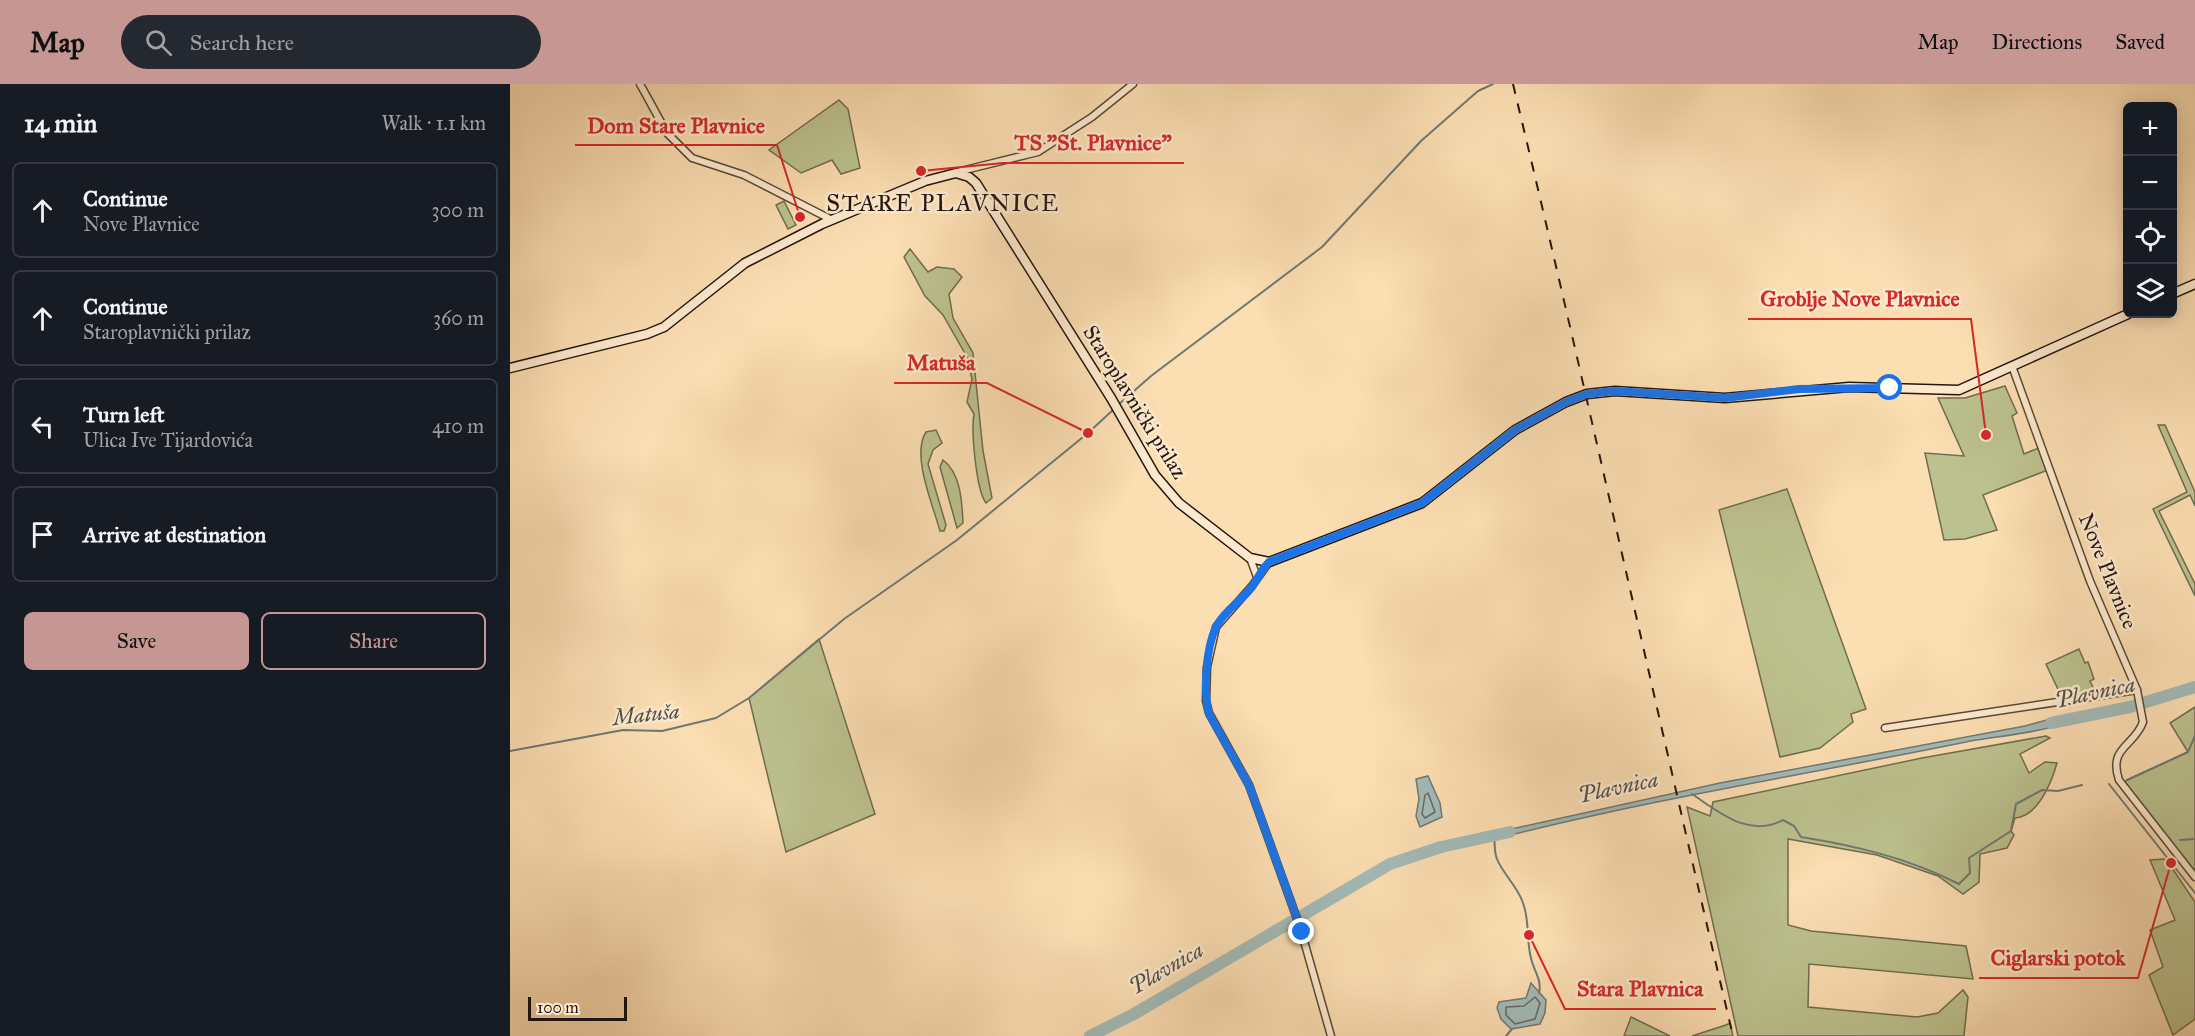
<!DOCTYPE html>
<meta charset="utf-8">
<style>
body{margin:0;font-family:"IM FELL Great Primer",serif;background:#242831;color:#f1f3f6}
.controls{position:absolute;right:18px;top:18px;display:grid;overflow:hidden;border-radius:9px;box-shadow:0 3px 15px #0003}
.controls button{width:54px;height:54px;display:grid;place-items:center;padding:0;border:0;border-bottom:2px solid #363941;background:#171b24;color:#f1f3f6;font:30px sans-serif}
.scale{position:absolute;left:18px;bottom:15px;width:99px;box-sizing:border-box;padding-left:6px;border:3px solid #24150e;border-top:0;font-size:16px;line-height:21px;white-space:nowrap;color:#24150e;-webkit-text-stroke:4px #fdeace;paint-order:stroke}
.stop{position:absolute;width:18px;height:18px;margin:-14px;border:4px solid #1a73e8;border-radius:50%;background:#fff}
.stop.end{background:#1a73e8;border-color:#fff;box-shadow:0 2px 6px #0008}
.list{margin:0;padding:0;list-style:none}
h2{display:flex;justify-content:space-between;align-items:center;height:78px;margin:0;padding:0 24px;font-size:26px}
h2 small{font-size:20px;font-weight:400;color:#9ea1a6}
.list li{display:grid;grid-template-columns:39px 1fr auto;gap:18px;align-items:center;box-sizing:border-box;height:96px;margin:0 12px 12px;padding:0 12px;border:2px solid #363941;border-radius:9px}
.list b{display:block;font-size:22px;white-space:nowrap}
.list p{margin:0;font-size:20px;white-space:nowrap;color:#9ea1a6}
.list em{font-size:20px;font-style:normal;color:#9ea1a6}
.actions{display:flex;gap:12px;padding:18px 24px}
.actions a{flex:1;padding:14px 0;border:2px solid #c59692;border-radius:9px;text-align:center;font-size:21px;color:#c59692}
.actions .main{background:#c59692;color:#111}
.icon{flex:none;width:33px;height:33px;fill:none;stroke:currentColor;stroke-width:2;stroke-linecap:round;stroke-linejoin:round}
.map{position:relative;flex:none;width:1685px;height:952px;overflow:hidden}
header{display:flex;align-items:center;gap:36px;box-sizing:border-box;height:84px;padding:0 30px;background:#c59692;color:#111}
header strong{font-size:28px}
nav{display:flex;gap:33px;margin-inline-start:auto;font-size:21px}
.search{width:420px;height:54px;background:#242831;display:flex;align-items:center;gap:15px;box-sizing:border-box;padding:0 21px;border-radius:33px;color:#9ea1a6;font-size:22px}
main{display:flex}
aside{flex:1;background:#171b24}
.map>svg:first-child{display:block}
.green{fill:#bcc28f;stroke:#706c4e;stroke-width:1.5}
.water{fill:#a3bab7;stroke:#707873;stroke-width:1.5}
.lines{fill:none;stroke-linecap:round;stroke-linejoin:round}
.shore{stroke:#646862;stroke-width:1.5}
.stream{stroke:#707873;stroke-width:2}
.river{stroke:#a3bab7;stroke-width:12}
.street-casing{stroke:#5a4737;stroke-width:9}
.secondary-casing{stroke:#24150e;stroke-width:11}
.street{stroke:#fdeace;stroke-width:6}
.secondary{stroke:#fdeace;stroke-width:8}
.rail{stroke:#24150e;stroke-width:2;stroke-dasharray:10 10;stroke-linecap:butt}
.route{stroke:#1a73e8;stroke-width:8}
.labels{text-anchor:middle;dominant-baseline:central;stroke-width:5;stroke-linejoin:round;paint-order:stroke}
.street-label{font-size:21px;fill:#24150e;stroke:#fdeace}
.water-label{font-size:22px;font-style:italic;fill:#504f49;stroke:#fdeace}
.quarter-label{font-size:24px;letter-spacing:1.5px;fill:#24150e;stroke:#fdeace}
.leader{fill:none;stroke:#d62828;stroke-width:2}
.callout-dot{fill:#d62828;stroke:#fdeace;stroke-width:2}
.callout-label{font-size:22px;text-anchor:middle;font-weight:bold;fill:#d62828;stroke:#fdeace;stroke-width:5;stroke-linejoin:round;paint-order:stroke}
</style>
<header>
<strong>Map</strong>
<div class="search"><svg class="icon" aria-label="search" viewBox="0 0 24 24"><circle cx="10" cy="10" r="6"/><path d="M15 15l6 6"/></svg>Search here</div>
<nav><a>Map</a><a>Directions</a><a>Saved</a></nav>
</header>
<main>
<aside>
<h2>14 min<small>Walk · 1.1 km</small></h2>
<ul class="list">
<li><svg class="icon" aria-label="ahead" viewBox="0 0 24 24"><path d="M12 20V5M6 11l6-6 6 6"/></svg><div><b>Continue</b><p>Nove Plavnice</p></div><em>300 m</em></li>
<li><svg class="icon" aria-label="ahead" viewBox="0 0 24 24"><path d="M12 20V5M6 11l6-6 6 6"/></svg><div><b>Continue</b><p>Staroplavnički prilaz</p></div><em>360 m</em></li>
<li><svg class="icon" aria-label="left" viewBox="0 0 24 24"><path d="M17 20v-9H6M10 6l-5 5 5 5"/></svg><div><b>Turn left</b><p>Ulica Ive Tijardovića</p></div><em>410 m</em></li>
<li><svg class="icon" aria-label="arrive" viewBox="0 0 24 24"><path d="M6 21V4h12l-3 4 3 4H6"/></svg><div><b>Arrive at destination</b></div></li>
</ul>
<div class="actions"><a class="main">Save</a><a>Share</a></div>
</aside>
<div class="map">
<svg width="1685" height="952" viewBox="0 0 1685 952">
<rect width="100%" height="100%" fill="#fcdeb3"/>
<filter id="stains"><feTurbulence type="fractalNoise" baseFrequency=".00333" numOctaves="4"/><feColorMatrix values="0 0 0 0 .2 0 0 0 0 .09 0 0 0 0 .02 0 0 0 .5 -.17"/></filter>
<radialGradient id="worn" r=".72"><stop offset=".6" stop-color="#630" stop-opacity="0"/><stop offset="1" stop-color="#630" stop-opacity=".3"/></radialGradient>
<g class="green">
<polygon points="329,16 338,25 350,84 331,90 322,76 291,89 259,66"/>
<polygon points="274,117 286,141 278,145 266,121"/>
<path d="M 400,165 L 418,188 L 427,183 L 444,185 L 452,193 L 439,210 L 443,234 L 463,269 L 473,367 L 482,414 L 476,419 C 466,406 461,346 464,330 L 457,318 L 462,295 L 457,273 L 433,231 L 415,212 L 394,173 Z"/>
<polygon points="1495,302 1507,329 1502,332 1514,370 1531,363 1538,386 1473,411 1487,446 1455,455 1434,456 1415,369 1454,372 1428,314 1455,314"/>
<polygon points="1648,341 1655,341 1685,408 1685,422 1680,411 1649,427 1685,500 1685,512 1643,425 1677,408"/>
<path d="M 426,346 L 432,359 L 423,366 L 418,380 L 436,441 L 434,447 L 430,447 C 423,421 401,371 416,348 Z"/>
<path d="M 433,376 C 451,389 452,419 453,439 L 447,444 L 430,383 Z"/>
<polygon points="1277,405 1356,625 1341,630 1343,638 1310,664 1270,673 1209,426"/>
<polygon points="309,555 365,730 276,768 239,614"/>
<polygon points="1569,565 1575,579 1578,578 1584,595 1580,597 1588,613 1554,618 1536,580"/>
<polygon points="1685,623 1685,793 1611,699 1678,668 1660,639"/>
<path d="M 1536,652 L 1540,654 L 1510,670 L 1519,689 L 1535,678 L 1547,679 C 1542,697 1528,733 1505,734 L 1501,747 L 1504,751 L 1497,764 L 1470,770 L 1469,798 L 1453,810 L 1428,792 L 1367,771 L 1278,755 L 1278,841 L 1301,847 L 1456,862 L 1463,895 L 1299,880 L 1298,923 L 1407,933 L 1428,929 L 1453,906 L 1458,913 L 1454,952 L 1228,952 L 1177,723 L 1200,732 L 1203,718 L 1412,674 Z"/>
<polygon points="1656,775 1685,818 1685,935 1663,951 1639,891 1653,883 1640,846 1665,836 1640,776"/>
<polygon points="1121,933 1160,952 1114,952"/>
<polygon points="1220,939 1223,952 1182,952 1216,941"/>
</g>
<g class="water">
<path d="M 1548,633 L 1555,633 L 1557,636 C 1544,648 1478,653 1456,658 C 1299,690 1140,715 985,755 L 983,749 L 1210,699 L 1515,642 Z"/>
<polygon points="918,692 930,719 932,733 910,743 906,732 909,715 906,695"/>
<polygon points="1021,899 1036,916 1035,929 1030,940 1001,945 991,935 987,924 989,918 1016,914"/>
</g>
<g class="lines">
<g class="shore">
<polygon points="918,709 925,728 915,734 912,730 915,711"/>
<polygon points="1025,913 1030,919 1025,935 1005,940 996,931 996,923 1014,922"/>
</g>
<g class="stream">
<polyline points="608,321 641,292 812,163 911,57 968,7 983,0"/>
<polyline points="0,667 113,646 152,647 206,634 239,614 334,535 447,456 578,349 604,325"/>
<polyline points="1617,696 1678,668 1685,652"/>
<polyline points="1599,700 1685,809"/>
<path d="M 1182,710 C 1210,729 1239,754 1273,736 L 1284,742 L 1291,753 C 1347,762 1398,774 1449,800 L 1460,789 L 1459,774 L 1501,747 L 1506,720 L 1532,706 L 1548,707 L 1572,701"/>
<path d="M 984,751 C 985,759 984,768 987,775 C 993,790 1008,803 1013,819 C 1020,838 1016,856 1021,874 C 1024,888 1032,895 1029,909"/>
<polyline points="1670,756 1685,755"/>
<polyline points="996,952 1002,945"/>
</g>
<g class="river">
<polyline points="1541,639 1620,623 1685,603"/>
<polyline points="580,952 624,930 880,780 931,763 1000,748"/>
</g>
<g class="street-casing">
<g id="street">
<polyline points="130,0 157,49 182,74 234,91 322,136"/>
<polyline points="447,88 528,68 582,33 623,0"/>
<path d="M 1502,282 L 1580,497 L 1627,606 L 1633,638 C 1624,663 1598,663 1609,696 L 1685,793"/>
<polyline points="740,474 747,493"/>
<polyline points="759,478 742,502 706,543 697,583 696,617 699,629 739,701 790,843 821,952"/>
<polyline points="1375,644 1627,606"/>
</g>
</g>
<g class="secondary-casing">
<g id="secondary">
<polyline points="1662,210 1685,200"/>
<polyline points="0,284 137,250 154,243 235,179 312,140 415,97 446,89 459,93 466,99 601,314 645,391 669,419 740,474 759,478 912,419 1005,346 1056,318 1077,310 1105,307 1215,314 1339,303 1449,306 1618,230"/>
</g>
</g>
<use href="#street" class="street"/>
<use href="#secondary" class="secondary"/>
<path class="rail" d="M 1003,0 C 1079,317 1148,635 1223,952"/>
</g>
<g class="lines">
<path class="route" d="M 792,848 L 739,701 L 699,630 C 693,607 696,564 706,543 C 713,528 731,517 741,504 C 747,496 751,486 759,478 L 912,419 L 1005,346 L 1056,318 L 1077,310 L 1105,307 L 1215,314 L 1289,305 L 1380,304"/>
</g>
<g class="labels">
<g class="street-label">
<text transform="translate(625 318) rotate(58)">Staroplavnički prilaz</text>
<text transform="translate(1598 487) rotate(68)">Nove Plavnice</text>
</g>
<g class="water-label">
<text transform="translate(1585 608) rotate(-12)">Plavnica</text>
<text transform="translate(136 630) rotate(-6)">Matuša</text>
<text transform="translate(1108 703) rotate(-12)">Plavnica</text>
<text transform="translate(656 884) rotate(-30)">Plavnica</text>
</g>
<g class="quarter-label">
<text x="433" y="119">STARE PLAVNICE</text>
</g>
</g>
<path class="leader" d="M290 133L267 61H65M411 87L493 79H674M1476 351L1461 235H1238M578 349L477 299H384M1661 779L1628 894H1469M1019 851L1055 925H1206"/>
<g class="callout-dot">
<circle cx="290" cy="133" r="6"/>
<circle cx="411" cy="87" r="6"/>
<circle cx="1476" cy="351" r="6"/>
<circle cx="578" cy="349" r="6"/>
<circle cx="1661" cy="779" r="6"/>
<circle cx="1019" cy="851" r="6"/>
</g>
<g class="callout-label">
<text x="166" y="49">Dom Stare Plavnice</text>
<text x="583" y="66">TS "St. Plavnice"</text>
<text x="1350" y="222">Groblje Nove Plavnice</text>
<text x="431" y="286">Matuša</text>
<text x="1548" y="881">Ciglarski potok</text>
<text x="1130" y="912">Stara Plavnica</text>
</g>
<rect width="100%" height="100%" filter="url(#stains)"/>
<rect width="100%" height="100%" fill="url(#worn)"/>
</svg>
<div class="controls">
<button>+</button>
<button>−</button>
<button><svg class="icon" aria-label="locate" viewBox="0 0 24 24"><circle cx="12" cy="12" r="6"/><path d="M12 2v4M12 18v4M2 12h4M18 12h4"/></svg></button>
<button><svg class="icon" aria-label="layers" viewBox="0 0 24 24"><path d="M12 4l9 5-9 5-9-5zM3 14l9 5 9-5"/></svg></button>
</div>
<div class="scale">100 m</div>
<div class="stop" style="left:1380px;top:304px"></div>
<div class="stop end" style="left:792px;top:848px"></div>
</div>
</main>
